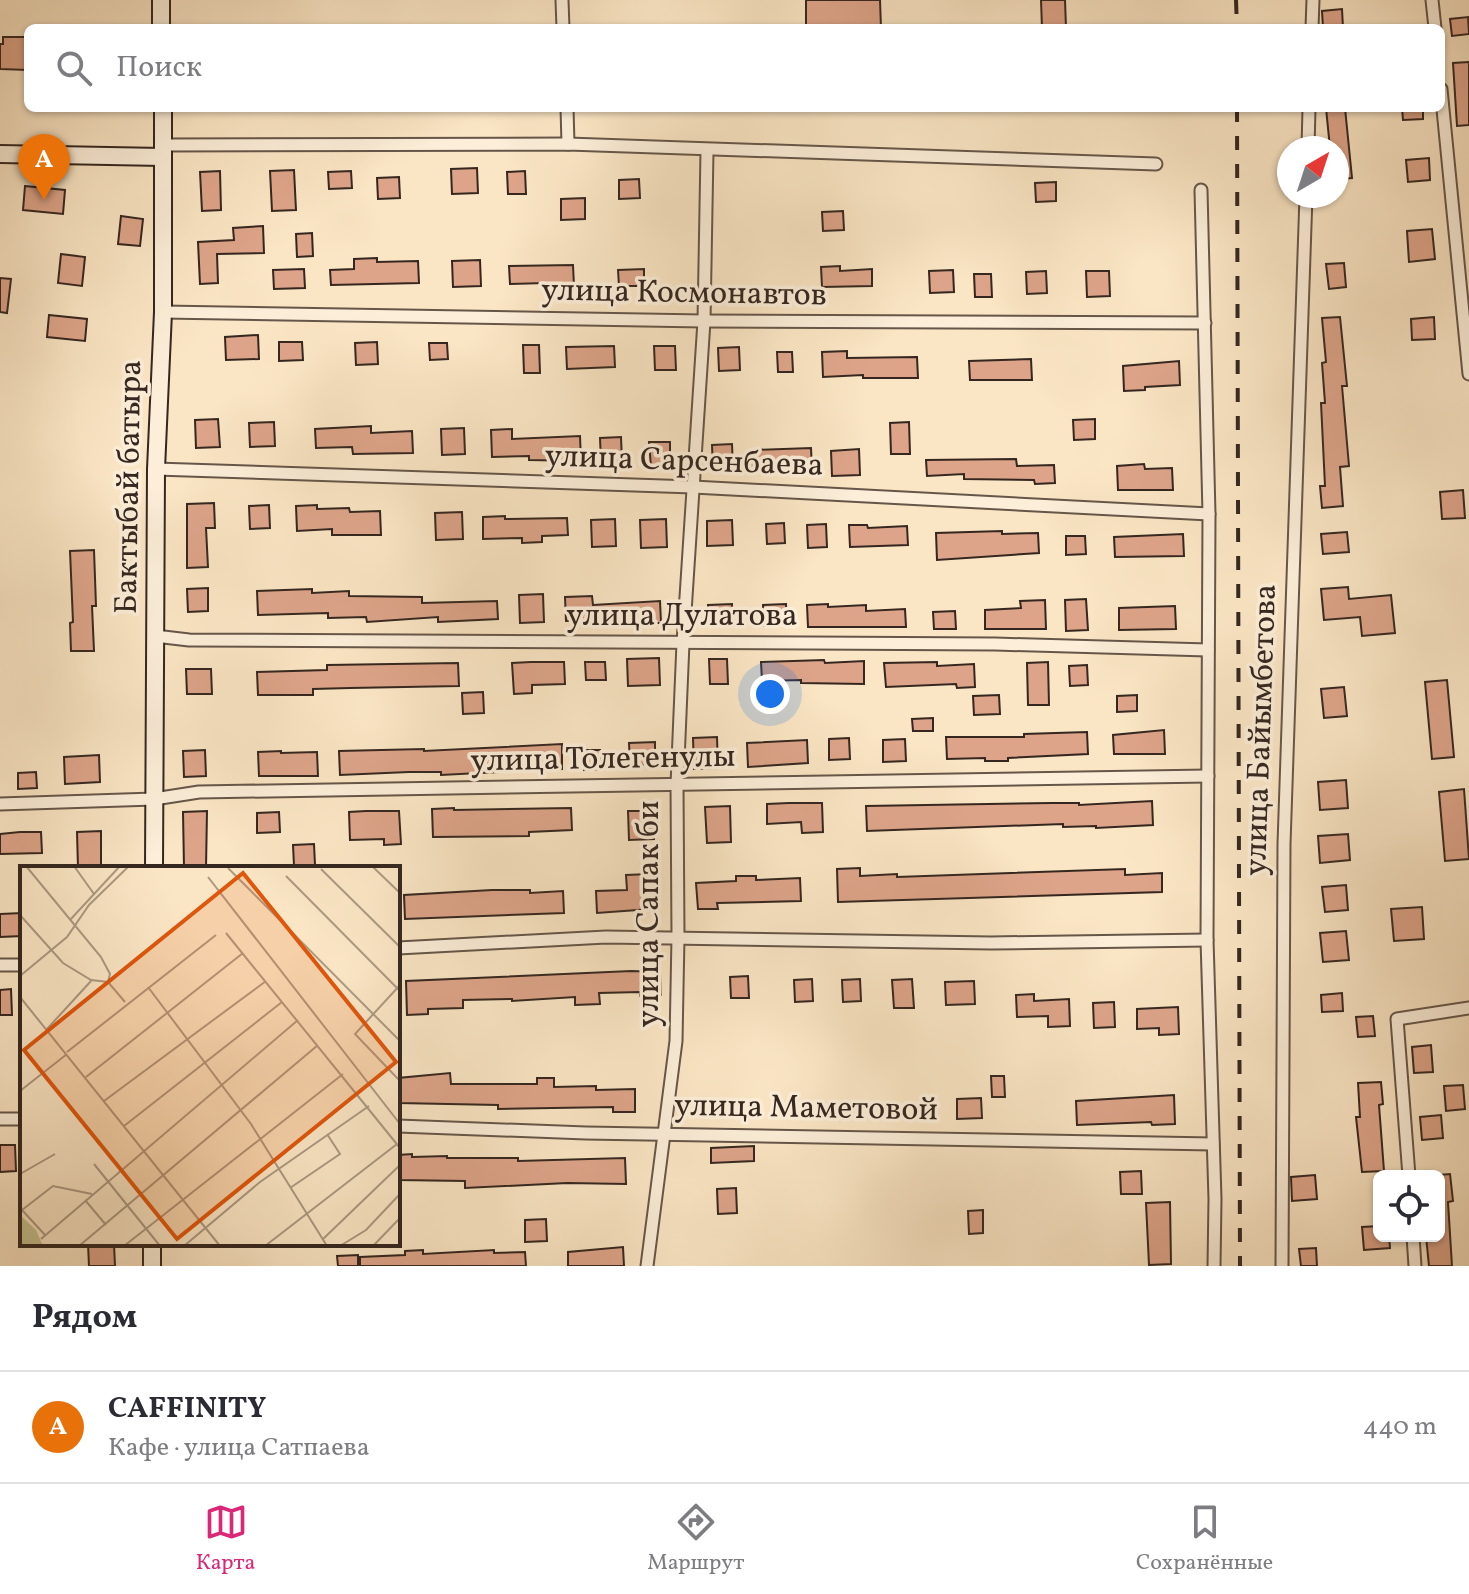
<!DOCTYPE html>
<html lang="ru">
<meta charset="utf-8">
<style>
body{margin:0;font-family:Vollkorn,serif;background:#f7f7f7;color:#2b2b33}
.controls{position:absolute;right:24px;bottom:24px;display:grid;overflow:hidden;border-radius:12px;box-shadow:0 2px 6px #0004}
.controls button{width:72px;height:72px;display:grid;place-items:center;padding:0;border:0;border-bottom:2px solid #e1e1e2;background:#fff;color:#2b2b33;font:40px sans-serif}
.compass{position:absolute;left:1277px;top:136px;width:72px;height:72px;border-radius:50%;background:#fff;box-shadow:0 2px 6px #0004;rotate:39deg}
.you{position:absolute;left:770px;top:694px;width:28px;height:28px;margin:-20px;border:6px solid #fff;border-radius:50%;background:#1a73e8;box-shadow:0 0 0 12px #1a73e833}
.badge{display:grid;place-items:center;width:52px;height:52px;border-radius:50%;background:#db2777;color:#fff;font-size:26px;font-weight:700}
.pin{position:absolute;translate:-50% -66px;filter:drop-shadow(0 2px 4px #0008)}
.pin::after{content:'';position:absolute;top:42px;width:28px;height:24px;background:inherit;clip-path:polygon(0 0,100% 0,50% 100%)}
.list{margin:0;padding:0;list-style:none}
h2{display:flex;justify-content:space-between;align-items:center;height:104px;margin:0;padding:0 32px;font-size:34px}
h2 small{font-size:26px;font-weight:400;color:#7c7c81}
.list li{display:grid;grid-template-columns:52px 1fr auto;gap:24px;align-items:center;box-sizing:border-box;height:112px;padding:0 32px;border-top:2px solid #e1e1e2}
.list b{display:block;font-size:30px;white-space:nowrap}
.list p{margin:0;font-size:26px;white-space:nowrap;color:#7c7c81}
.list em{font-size:26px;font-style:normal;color:#7c7c81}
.icon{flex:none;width:44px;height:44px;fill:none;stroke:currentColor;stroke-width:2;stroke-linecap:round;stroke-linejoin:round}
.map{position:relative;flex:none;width:1469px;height:1266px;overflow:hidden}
.search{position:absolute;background:#fff;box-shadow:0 2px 6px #0004;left:24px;right:24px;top:24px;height:88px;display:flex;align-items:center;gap:20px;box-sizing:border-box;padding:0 28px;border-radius:12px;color:#7c7c81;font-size:30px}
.sheet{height:216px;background:#fff}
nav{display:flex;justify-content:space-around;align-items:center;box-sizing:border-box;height:112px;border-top:2px solid #e1e1e2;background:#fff;font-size:22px;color:#7c7c81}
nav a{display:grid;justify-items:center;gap:4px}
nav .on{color:#db2777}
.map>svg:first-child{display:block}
.building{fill:#dda489;stroke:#352720;stroke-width:2}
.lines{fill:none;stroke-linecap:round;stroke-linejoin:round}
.street-casing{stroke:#665649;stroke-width:15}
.secondary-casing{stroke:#352720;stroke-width:20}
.street{stroke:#fceed9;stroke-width:11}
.secondary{stroke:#fceed9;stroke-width:16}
.rail{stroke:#352720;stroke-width:4;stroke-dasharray:14 14;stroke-linecap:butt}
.labels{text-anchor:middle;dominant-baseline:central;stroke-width:7;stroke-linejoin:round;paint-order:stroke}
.street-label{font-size:32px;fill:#352720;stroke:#fceed9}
.inset-road{fill:none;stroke:#ab9982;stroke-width:2}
.view{fill:#df560d;fill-opacity:0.15;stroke:#df560d;stroke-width:4}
.inset-edge{fill:none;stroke:#352720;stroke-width:4}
</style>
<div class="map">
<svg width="1469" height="1266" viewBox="0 0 1469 1266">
<rect width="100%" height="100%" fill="#fae5c4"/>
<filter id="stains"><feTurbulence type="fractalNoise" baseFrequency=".0025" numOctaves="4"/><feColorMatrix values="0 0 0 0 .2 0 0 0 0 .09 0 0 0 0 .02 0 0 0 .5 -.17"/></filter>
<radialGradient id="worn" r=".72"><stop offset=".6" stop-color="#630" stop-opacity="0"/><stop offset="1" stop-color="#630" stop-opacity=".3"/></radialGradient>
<g class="building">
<polygon points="806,0 880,0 881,28 806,28"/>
<polygon points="1041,0 1065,0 1066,28 1042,28"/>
<polygon points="1342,9 1343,28 1323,28 1322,11"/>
<polygon points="1468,17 1469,34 1452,36 1450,19"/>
<polygon points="3,37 28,37 28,70 0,69 0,44 3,44"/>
<polygon points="1469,62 1469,125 1457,126 1453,63"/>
<polygon points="1326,108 1345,108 1352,178 1337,179 1337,148 1330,148"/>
<polygon points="1402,108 1423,108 1423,119 1403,120"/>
<polygon points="1429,158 1430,180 1408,182 1406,160"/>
<polygon points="477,168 478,193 452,194 451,169"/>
<polygon points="294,170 296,210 272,211 270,171"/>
<polygon points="220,171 221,210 202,211 200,172"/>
<polygon points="351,171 352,188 329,189 328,172"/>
<polygon points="525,171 526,194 508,194 507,172"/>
<polygon points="399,177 400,198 378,199 377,178"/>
<polygon points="639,179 640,198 619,199 619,180"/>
<polygon points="1056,182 1056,201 1036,202 1035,183"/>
<polygon points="25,186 65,190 63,214 23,210"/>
<polygon points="585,198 585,219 561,220 561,199"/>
<polygon points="843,211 844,230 823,231 822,212"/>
<polygon points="121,216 143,219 140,246 118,244"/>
<polygon points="263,226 264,253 217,254 218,283 200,284 198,242 234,240 233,228"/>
<polygon points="1432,229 1435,259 1409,262 1407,231"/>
<polygon points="312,233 313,256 297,257 296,234"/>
<polygon points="61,254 85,257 82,286 58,283"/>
<polygon points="377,258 377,262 418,261 419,283 331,285 330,270 354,269 354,259"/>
<polygon points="480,260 481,286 453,287 452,261"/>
<polygon points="1344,263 1346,287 1329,289 1326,264"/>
<polygon points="573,265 574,286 546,287 546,283 510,284 509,266"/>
<polygon points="840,266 840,271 872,269 872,286 822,287 821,267"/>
<polygon points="304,269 305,288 274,289 273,270"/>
<polygon points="644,269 644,286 619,286 618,270"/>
<polygon points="953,270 954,292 930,293 929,271"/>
<polygon points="1046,271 1047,293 1027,294 1026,272"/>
<polygon points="1086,271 1109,271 1110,296 1087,297"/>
<polygon points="974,274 991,274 992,297 975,297"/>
<polygon points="0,278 11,279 7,313 0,312"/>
<polygon points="49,315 87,319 85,341 47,337"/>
<polygon points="1340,317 1347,386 1342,386 1349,466 1340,467 1343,506 1322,508 1320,486 1325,486 1321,403 1325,403 1322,363 1326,362 1322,318"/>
<polygon points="1434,317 1435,339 1412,340 1411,319"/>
<polygon points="258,335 259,359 226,360 225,337"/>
<polygon points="279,342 302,342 303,360 279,361"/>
<polygon points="377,342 378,364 356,365 355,343"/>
<polygon points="429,343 447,343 448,359 430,360"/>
<polygon points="523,345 539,345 540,373 524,373"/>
<polygon points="614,346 615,367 567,369 566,347"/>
<polygon points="654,346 675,346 676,370 655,370"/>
<polygon points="739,347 740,370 719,371 718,348"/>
<polygon points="847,351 847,358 917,357 918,378 863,378 863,375 823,377 822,352"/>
<polygon points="777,352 792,352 793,372 778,372"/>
<polygon points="1031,359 1032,380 970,380 969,361"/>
<polygon points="1179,361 1180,385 1145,387 1145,390 1124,391 1123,366"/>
<polygon points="218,419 220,447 196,448 195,420"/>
<polygon points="1095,419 1095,439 1074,440 1073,420"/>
<polygon points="274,422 275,446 250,447 249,423"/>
<polygon points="909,422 910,454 891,454 890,423"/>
<polygon points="371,426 371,433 412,431 413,453 353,454 352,447 316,448 315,429"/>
<polygon points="464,428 465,454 442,455 441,429"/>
<polygon points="512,429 512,439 580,436 581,461 529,460 529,456 492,457 491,430"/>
<polygon points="621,437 622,461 601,462 600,438"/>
<polygon points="649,442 670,442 670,466 651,467"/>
<polygon points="732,444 733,468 713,469 712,445"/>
<polygon points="811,448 812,470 753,470 752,450"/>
<polygon points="859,449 860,475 832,476 831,451"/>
<polygon points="1016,459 1017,466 1054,465 1055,483 1035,484 1034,480 964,479 964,474 927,476 926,460"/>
<polygon points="1144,464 1145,469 1172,468 1173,490 1118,490 1117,466"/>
<polygon points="1463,490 1465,518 1442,519 1440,492"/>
<polygon points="214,503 215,528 206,528 208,567 187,568 187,504"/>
<polygon points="269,505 270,528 250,529 249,506"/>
<polygon points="317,505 317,509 349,508 350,512 380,511 381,535 332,535 332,529 297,531 296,506"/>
<polygon points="462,512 463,539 436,540 435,513"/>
<polygon points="505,516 505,519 567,518 568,535 542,536 542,542 522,543 522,538 483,539 483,517"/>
<polygon points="615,519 616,546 592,547 591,520"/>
<polygon points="666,519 667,547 641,548 640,520"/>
<polygon points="732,520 733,545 707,546 707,521"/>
<polygon points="784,523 785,543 767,544 766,524"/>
<polygon points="826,524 827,547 808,548 807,525"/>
<polygon points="849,525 867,525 868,528 907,526 908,545 850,547"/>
<polygon points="1002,531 1002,534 1038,533 1039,553 937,560 936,533"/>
<polygon points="1347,532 1349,552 1323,554 1321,534"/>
<polygon points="1183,534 1184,556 1115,557 1114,537"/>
<polygon points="1066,536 1085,536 1086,554 1066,555"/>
<polygon points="94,550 96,606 92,606 94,651 71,651 70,623 73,622 70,551"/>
<polygon points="1348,587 1349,599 1391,595 1395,633 1362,636 1360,617 1324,620 1321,589"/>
<polygon points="208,588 208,611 188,612 187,589"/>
<polygon points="312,589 312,593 349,591 349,596 422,597 422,603 497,601 498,619 438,622 438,617 367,622 366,617 328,618 328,613 258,615 257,591"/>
<polygon points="543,594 544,622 520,623 519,595"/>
<polygon points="592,596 593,605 660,601 661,623 607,623 607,619 566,621 565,597"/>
<polygon points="1086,599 1088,630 1066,631 1065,600"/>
<polygon points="1045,600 1046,629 985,629 985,610 1021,608 1020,601"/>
<polygon points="732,604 733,625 709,626 708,605"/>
<polygon points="786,604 787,624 764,626 763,605"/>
<polygon points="828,604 828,607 866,605 866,611 905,609 906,627 808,627 807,605"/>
<polygon points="1175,606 1176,629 1119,630 1119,608"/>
<polygon points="955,611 956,629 934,629 933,612"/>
<polygon points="659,658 660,685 628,686 627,659"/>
<polygon points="709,659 727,659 728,684 710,684"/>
<polygon points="824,660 825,663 864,661 864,684 801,683 801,680 762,681 761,662"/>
<polygon points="531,662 564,662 565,684 532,685 532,693 514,694 512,663"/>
<polygon points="585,662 605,662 606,680 586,680"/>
<polygon points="937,662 937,666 974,664 975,687 957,688 956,684 886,687 884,663"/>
<polygon points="1048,662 1049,705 1028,705 1027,663"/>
<polygon points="458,663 459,686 350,688 313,689 313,695 258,695 257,672 327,670 327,665"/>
<polygon points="1087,665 1088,685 1070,686 1069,666"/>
<polygon points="186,669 211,669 212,694 187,694"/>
<polygon points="1447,680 1454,757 1432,759 1425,682"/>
<polygon points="1344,687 1347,716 1324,718 1321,689"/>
<polygon points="483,692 484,713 463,714 462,693"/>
<polygon points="999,695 1000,714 974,715 973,696"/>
<polygon points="1137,695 1137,711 1117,712 1117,696"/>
<polygon points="933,718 933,731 913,731 912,719"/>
<polygon points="1164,730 1165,754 1114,754 1113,735"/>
<polygon points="1087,732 1088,754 1008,758 1008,761 985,761 985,758 947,759 946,737 1024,737 1024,734"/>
<polygon points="717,737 718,768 694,769 693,738"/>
<polygon points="849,738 850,759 829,760 829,739"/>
<polygon points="905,739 906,761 883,762 883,740"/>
<polygon points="807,740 808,763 748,767 747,743"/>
<polygon points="655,742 655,764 630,765 629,743"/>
<polygon points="562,744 562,769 441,775 441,772 409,772 340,775 339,751 424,749 424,751"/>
<polygon points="205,750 206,776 184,777 183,751"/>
<polygon points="583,750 600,750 601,769 584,770"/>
<polygon points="281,751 281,753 317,752 318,776 259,776 258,752"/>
<polygon points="99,755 100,782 65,784 64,757"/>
<polygon points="36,772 37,788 18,789 18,773"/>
<polygon points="1346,780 1348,808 1320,810 1318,782"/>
<polygon points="1464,789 1469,859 1445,861 1439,792"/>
<polygon points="1152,801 1153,825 1096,828 1096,826 1063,827 1063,824 867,831 866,806 1052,803 1079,803 1079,805"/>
<polygon points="789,803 822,803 823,832 802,833 801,822 767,824 767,804"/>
<polygon points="730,806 731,842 707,843 705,807"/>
<polygon points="454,808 454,810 571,808 572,830 529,832 529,836 433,837 432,809"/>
<polygon points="207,811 206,868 184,868 183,812"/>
<polygon points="366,811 399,811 401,844 384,845 384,839 350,840 349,812"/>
<polygon points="628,811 653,811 654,839 629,840"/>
<polygon points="279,812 280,832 257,833 257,813"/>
<polygon points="101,831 101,868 78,868 77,832"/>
<polygon points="20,832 41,832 42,853 0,854 0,834"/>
<polygon points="1348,834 1350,860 1320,863 1318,836"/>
<polygon points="314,844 315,865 294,866 293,845"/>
<polygon points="860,868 860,876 897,874 897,877 1125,869 1125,875 1162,873 1162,892 838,902 837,869"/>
<polygon points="650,874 651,909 597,913 596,891 627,890 626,875"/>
<polygon points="736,876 756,876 756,880 800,878 801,901 717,903 718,909 698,909 696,883 736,881"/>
<polygon points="1346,885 1348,910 1325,912 1322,887"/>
<polygon points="492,890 530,890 530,893 563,891 564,913 405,919 404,895"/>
<polygon points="1422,907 1424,939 1394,941 1391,909"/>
<polygon points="22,913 22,936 0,937 0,914"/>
<polygon points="1346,931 1349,960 1323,962 1320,933"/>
<polygon points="631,971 660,972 661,995 640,996 640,992 599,993 600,1004 575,1005 575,997 512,1001 512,999 463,1000 463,1008 428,1009 428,1014 407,1015 406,981"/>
<polygon points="748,976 749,998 731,998 730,977"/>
<polygon points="812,979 813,1001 795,1002 794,980"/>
<polygon points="860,979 861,1001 843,1002 842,980"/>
<polygon points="912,979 914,1008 894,1008 892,980"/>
<polygon points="974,981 975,1004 946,1005 945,982"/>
<polygon points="11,989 12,1015 0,1015 0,990"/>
<polygon points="1342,993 1343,1011 1322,1012 1321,995"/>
<polygon points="1034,994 1034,1001 1069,999 1070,1026 1048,1027 1048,1016 1017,1017 1016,995"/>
<polygon points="1114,1002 1115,1027 1094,1028 1093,1003"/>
<polygon points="1178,1007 1179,1034 1159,1035 1159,1028 1137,1029 1137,1009"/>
<polygon points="1373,1016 1375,1036 1358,1037 1356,1017"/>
<polygon points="1431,1045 1433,1072 1414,1073 1412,1047"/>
<polygon points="450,1073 451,1084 537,1084 537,1078 554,1078 554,1087 596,1086 596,1090 635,1089 635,1112 613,1112 613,1107 498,1109 498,1105 398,1103 398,1078"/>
<polygon points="991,1076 1004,1076 1005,1097 992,1097"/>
<polygon points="1381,1082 1383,1104 1379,1105 1384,1171 1362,1172 1356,1117 1360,1117 1358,1083"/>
<polygon points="1463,1085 1465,1109 1446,1111 1444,1086"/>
<polygon points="1174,1095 1175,1124 1152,1125 1151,1122 1077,1125 1076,1101"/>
<polygon points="981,1098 982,1118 957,1119 957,1099"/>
<polygon points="1441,1115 1443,1138 1422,1140 1420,1117"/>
<polygon points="0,1145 15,1145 16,1171 0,1172"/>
<polygon points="754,1146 754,1161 711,1163 711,1148"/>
<polygon points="412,1154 412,1157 447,1156 447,1158 518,1158 518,1161 625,1158 626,1184 567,1183 465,1188 465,1181 398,1180 398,1155"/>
<polygon points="1141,1171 1142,1194 1121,1194 1120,1172"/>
<polygon points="1450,1174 1453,1201 1448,1202 1452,1266 1429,1266 1426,1236 1439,1236 1439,1175"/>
<polygon points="1315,1175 1317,1199 1292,1201 1291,1177"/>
<polygon points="736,1188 737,1213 718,1214 717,1189"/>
<polygon points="1170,1202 1171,1264 1149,1265 1146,1203"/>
<polygon points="983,1210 983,1233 969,1234 968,1211"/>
<polygon points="546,1219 547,1241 525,1242 525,1220"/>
<polygon points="1379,1226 1379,1236 1389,1236 1390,1248 1364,1250 1362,1227"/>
<polygon points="88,1244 114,1244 115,1266 89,1266"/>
<polygon points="623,1247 624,1266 568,1266 568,1252"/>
<polygon points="1316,1248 1317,1266 1301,1266 1299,1249"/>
<polygon points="423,1250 423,1254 494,1250 494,1253 525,1252 526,1266 360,1266 360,1257 405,1255 405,1251"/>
<polygon points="358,1255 358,1266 338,1266 337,1256"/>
</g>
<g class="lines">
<g class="street-casing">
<g id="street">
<polyline points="562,0 563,28"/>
<polyline points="1432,0 1435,28"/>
<polyline points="1312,28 1313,0"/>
<polyline points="1441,89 1469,374"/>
<polyline points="567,108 568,144"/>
<polyline points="163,145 568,144 1156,164"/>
<polyline points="1308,148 1309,108"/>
<polyline points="1201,190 1209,514 1207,940 1215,1199 1214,1266"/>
<polyline points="163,312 704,321 1205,323"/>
<polyline points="156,469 693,487 1209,514"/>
<polyline points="155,636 189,640 995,644 1208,650"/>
<polyline points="0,804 154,799 199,792 1208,776"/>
<polyline points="398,948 606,937 991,943 1207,940"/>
<polyline points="0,965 22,965"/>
<polyline points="0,1119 22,1119"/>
<polyline points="398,1126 586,1133 1213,1144"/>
<polyline points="1409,1176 1397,1019 1469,1008"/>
<polyline points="1413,1236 1415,1266"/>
<polyline points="647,1266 676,1041 678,937 677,785 683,643 704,321 707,151"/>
<polyline points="1282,1266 1284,844 1306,196"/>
</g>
</g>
<g class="secondary-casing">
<g id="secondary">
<polyline points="161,0 161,28"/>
<polyline points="0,154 163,157"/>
<polyline points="154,868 156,469 163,312 163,108"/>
<polyline points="152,1266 152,1244"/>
</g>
</g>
<use href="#street" class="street"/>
<use href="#secondary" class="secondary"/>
<g class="rail">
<polyline points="1236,0 1237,28"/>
<polyline points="1237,108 1240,1266"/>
</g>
</g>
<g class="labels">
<g class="street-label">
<text transform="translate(684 294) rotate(1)">улица Космонавтов</text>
<text transform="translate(684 462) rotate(2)">улица Сарсенбаева</text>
<text transform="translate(130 487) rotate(-89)">Бактыбай батыра</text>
<text x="682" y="617">улица Дулатова</text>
<text transform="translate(1262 730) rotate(-88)">улица Байымбетова</text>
<text transform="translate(603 760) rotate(-1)">улица Толегенулы</text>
<text transform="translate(650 914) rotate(-90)">улица Сапак би</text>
<text transform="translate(806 1109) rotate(1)">улица Маметовой</text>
</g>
</g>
<g transform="translate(20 866)">
<rect width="380" height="380" fill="#fae5c4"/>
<path d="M 0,349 L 16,364 L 23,380 L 0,380 Z" fill="#c5c28f"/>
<path class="inset-road" d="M 6,0 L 81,91 L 90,108 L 88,116M 54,0 L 74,28M 352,0 L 380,27M 208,2 L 380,175M 301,3 L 380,81M 266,10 L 380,125M 188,11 L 380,258M 0,49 L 43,97 L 71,114 L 88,116 L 105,136M 50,54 L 100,0M 206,67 L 380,282M 0,110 L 47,71 L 69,39 L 109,0M 380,119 L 335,168 L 380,215M 128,121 L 231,258 L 307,380M 0,131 L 200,380M 27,163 L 71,115M 47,186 L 196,69M 66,211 L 223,87M 0,225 L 47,188M 84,235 L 246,115M 104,260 L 262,136M 74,298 L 140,380M 0,308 L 35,288M 270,322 L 320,288 L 307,268M 65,334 L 86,359M 2,344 L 33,320 L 72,328M 2,344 L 25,369M 21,373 L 278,154M 303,373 L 380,299M 59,380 L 298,179M 104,380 L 323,208M 164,380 L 240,316 L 349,240M 245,380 L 377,278M 320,380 L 346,364 L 380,328M 353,380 L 380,352"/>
<path class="view" d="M 223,7 L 376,196 L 157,373 L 4,184 Z"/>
<rect width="380" height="380" class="inset-edge"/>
</g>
<rect width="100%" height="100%" filter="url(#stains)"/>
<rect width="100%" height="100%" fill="url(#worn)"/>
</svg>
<div class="controls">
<button><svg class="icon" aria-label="locate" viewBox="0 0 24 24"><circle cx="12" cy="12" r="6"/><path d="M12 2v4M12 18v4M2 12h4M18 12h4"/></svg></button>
</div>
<svg class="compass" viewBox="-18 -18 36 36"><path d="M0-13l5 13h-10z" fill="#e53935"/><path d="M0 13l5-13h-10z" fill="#7c7c81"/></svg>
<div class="you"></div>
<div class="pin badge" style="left:44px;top:200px;background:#e8710a">A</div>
<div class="search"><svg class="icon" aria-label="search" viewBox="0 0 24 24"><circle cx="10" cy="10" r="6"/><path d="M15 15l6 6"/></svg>Поиск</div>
</div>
<section class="sheet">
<h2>Рядом<small></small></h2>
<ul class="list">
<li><span class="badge" style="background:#e8710a">A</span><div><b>CAFFINITY</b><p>Кафе · улица Сатпаева</p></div><em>440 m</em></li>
</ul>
</section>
<nav>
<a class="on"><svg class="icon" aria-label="map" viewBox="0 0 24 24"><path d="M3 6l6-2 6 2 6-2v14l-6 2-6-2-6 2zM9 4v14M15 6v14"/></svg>Карта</a>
<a><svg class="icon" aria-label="directions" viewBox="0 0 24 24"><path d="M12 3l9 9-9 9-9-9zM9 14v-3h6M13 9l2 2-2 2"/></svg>Маршрут</a>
<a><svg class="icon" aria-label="saved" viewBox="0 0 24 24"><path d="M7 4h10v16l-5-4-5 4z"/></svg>Сохранённые</a>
</nav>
